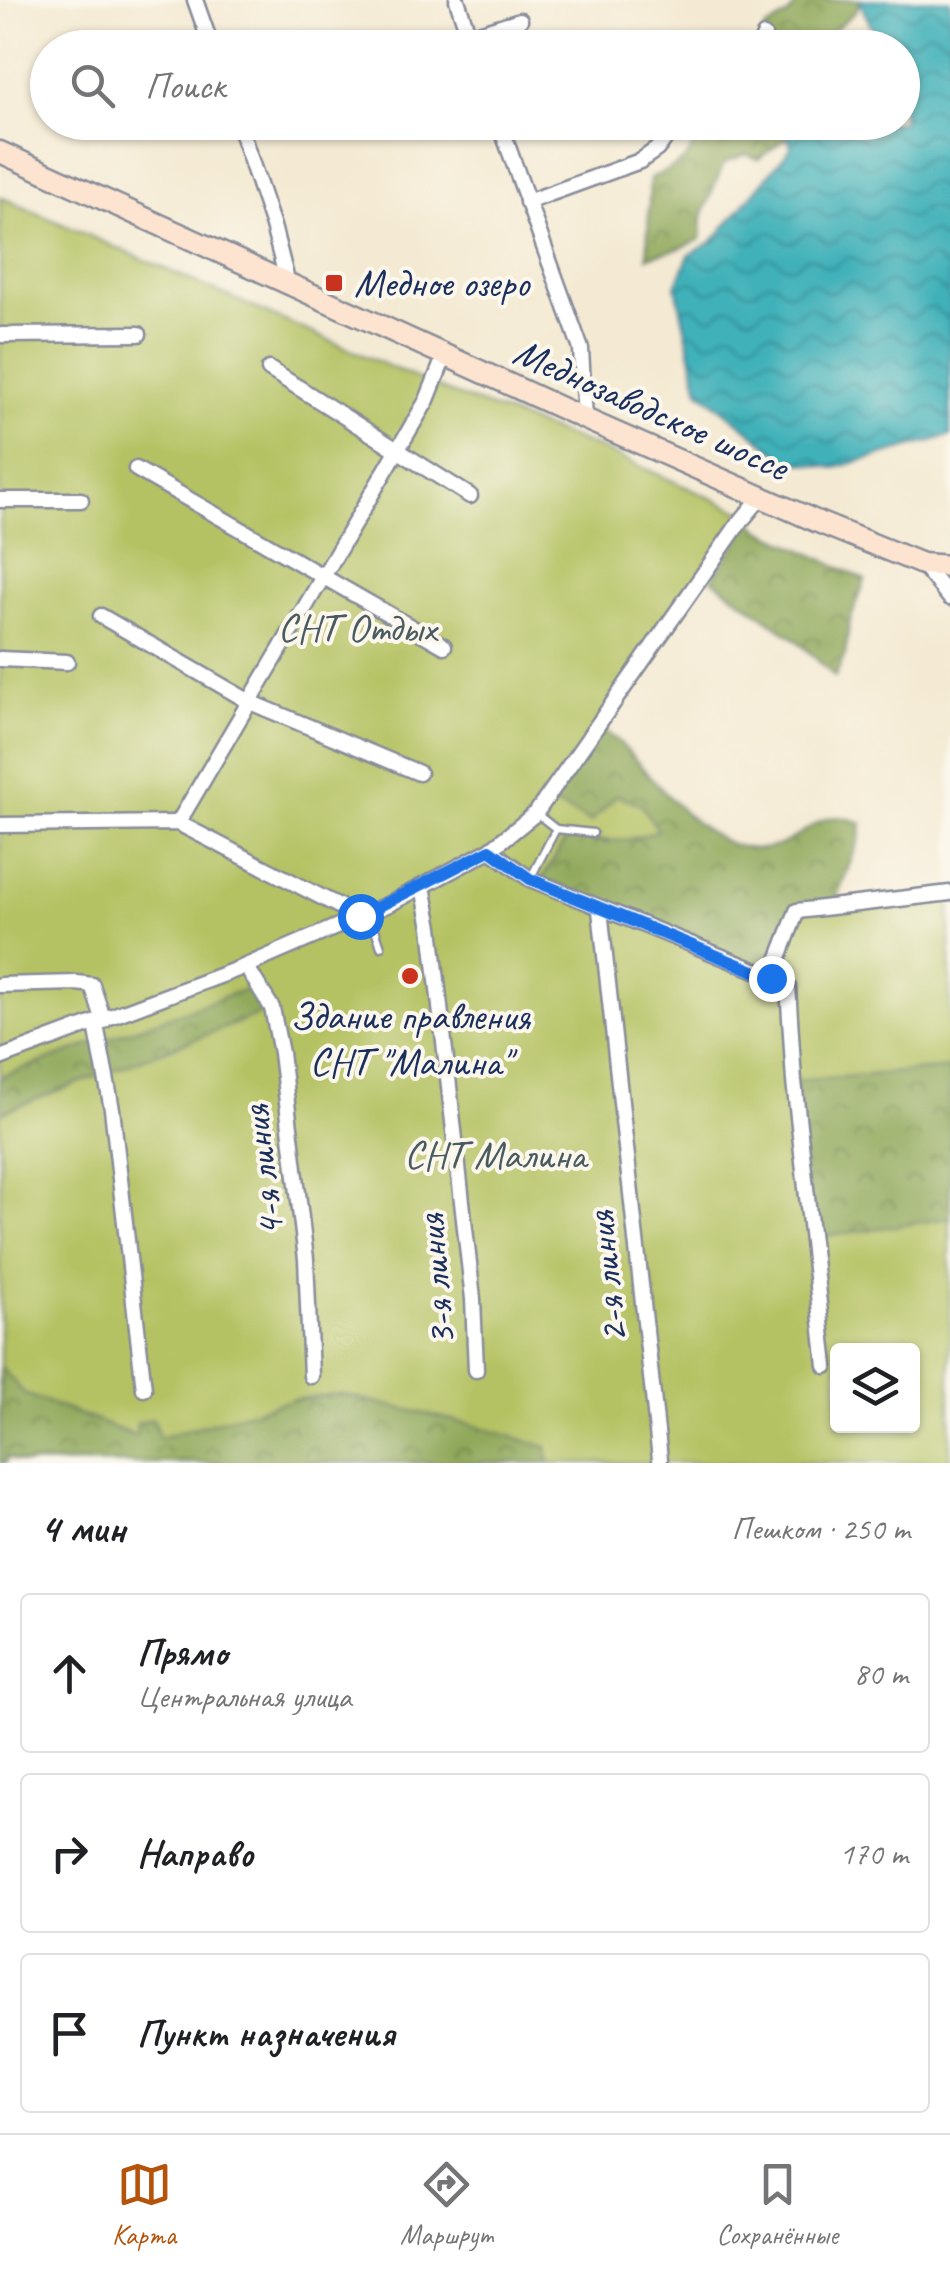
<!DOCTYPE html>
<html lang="ru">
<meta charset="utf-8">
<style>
body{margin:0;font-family:Caveat,sans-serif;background:#f6f6f6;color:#202124}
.controls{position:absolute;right:30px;bottom:30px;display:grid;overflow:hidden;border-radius:10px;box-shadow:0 2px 8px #0004}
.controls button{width:90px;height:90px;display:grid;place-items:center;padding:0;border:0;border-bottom:2px solid #e0e0e0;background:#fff;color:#202124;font:50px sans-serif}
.stop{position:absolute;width:30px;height:30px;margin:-22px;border:8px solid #1a73e8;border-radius:50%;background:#fff}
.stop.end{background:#1a73e8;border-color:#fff;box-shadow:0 2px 10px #0008}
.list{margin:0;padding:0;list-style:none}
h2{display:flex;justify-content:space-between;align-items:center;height:130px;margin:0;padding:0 40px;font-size:42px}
h2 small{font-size:32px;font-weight:400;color:#757577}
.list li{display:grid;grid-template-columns:65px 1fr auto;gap:30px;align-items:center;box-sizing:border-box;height:160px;margin:0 20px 20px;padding:0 20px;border:2px solid #e0e0e0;border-radius:10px}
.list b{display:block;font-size:38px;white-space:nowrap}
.list p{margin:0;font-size:32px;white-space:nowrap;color:#757577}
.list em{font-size:32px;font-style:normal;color:#757577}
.icon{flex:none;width:55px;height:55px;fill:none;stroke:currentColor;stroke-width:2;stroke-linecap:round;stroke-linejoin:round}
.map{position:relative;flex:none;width:950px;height:1463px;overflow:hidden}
.search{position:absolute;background:#fff;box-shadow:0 2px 8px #0004;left:30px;right:30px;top:30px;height:110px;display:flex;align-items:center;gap:25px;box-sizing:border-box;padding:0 35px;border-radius:55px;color:#757577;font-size:38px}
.sheet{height:670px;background:#fff}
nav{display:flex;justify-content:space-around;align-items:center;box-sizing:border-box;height:140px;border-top:2px solid #e0e0e0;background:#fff;font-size:28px;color:#757577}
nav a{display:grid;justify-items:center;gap:5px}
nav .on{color:#b45309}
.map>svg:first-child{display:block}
.forest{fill:url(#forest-crowns);stroke:#566c5c;stroke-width:2.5}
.green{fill:#b5c264;stroke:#687861;stroke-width:2.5;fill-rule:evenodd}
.water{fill:url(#water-waves);stroke:#2e708c;stroke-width:2.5}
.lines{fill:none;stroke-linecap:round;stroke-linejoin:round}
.service-casing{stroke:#888c98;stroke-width:11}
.minor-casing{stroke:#888c98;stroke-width:19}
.secondary-casing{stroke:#888c98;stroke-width:25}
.service{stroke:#fff;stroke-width:6}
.minor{stroke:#fff;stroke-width:14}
.secondary{stroke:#fde4d0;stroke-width:20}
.route{stroke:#1a73e8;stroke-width:12}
.poi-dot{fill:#c8321e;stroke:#fbf7ec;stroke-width:4}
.labels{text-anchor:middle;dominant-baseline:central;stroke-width:8;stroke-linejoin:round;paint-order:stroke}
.poi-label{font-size:40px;fill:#1b2f5e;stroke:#fbf7ec;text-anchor:start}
.street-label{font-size:40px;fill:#1b2f5e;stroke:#fbf7ec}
.park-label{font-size:40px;fill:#495b60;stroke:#fbf7ec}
</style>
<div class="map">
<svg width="950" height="1463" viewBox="0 0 950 1463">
<defs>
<pattern id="forest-crowns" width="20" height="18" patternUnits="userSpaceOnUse" patternTransform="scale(2.5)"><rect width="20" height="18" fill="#90a85a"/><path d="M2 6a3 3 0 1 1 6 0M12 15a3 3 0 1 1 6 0" fill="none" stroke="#75894e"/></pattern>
<pattern id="water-waves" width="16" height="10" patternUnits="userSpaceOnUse" patternTransform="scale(2.5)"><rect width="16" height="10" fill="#40b1b9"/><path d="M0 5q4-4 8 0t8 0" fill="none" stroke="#35909a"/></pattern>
</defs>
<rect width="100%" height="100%" fill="#fbf7ec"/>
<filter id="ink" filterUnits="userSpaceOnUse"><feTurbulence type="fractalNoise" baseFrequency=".01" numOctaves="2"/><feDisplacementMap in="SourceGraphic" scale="20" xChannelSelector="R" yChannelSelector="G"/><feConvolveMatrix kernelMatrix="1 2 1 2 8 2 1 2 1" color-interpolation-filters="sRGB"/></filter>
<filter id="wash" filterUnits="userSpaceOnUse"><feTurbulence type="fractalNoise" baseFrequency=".0048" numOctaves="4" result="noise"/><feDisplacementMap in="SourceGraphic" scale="40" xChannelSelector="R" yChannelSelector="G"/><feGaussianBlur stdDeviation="2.25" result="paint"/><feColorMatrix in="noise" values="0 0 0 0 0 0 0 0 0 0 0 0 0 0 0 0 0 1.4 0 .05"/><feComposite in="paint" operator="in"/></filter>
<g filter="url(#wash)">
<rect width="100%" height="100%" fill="#f4ead3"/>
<g class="forest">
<polygon points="800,0 861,0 855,12 814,47 759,48 765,29 788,15"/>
<path d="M 677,123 L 750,123 L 731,123 L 725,145 L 771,123 L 786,130 L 788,137 L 758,159 L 746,154 L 724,163 L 702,216 L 701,239 L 681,248 L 647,257 L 650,178 C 663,173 695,161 692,142 C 691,136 681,128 677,123 Z"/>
<polygon points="751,520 761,530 865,580 849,624 845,655 835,677 799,642 712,579"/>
<path d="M 597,725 C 604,733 614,736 621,744 C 659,784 722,875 786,842 C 819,825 822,808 862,823 L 860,837 L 834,905 L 770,977 L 543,879 L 562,845 L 571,837 L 607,843 L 591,822 L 553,804 L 548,795 Z"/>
<polygon points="252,987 266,1012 0,1113 0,1077"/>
<polygon points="950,1068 950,1218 812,1238 795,1081"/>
<polygon points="0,1366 25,1394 135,1436 137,1423 153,1419 160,1438 291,1400 340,1394 469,1424 548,1447 549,1463 24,1463 7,1457 6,1463 0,1463"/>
</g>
<path class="green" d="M 0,197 L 448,392 L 594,446 L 747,514 L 548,795 L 553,804 L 591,822 L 617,795 L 641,805 L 658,830 C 628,844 603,842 571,837 L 562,845 L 540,883 L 770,976 L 797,911 L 950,893 L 950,1068 L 796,1081 L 812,1238 L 950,1218 L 950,1463 L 549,1463 L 547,1447 L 469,1424 L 340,1394 L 291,1400 L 159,1438 L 153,1419 L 137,1423 L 136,1436 L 25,1394 L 0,1366 L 0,1113 L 266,1012 L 251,987 L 0,1077 ZM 838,1350 L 912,1350 L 912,1426 L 838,1426 Z"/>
<polygon class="water" points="861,0 950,0 950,436 835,468 786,460 699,390 676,286 689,255 713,241 791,148 786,130 772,123 902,122 902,48 878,47 879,43 860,3"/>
</g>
<g filter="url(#ink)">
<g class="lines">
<g class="service-casing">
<g id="service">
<polyline points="537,814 556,829 593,833"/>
<polyline points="531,877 556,829"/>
<polyline points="370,914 381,947"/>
</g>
</g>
<g class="minor-casing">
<g id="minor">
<polyline points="195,0 212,48"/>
<polyline points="457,0 473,48"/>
<polyline points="469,36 520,20"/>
<polyline points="759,48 764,36"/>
<polyline points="238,122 273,226 288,284"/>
<polyline points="499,122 581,349 585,419"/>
<polyline points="527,202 640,161 657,149 677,122"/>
<polyline points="0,335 139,334"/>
<polyline points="269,369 470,496"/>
<polyline points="136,469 444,646"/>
<polyline points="0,500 81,500"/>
<polyline points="922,564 950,598"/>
<polyline points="101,616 250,702 419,773"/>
<polyline points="0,659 67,662"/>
<polyline points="178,823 427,400 445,355"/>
<polyline points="0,825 178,823 360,917"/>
<polyline points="490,850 530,879 777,979 788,987 794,1081 826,1366"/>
<polyline points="423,887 431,927 473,1299 476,1370"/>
<polyline points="600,910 660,1459"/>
<polyline points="246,966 272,1008 281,1053 306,1259 311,1376"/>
<polyline points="771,978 797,911 950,893"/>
<polyline points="0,985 77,983 92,985 104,1021"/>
<polyline points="96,1025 112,1109 144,1389"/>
<polyline points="0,1058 246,966 389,904 490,850 536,813 737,526 761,497"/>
</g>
</g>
<g class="secondary-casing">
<polyline id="secondary" points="0,152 585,419 818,522 922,564 950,566"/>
</g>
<use href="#service" class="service"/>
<use href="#minor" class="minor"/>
<use href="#secondary" class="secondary"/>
</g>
</g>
<g class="lines" filter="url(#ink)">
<polyline class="route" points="360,916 490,850 530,879 771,978"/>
</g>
<g class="poi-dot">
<rect x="324" y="273" width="20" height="20" rx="5"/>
<circle cx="410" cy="976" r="10"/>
</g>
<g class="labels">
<g class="poi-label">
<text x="354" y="283">Медное озеро</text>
<text x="410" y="1016" text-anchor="middle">Здание правления<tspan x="410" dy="46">СНТ "Малина"</tspan></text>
</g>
<g class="street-label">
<text transform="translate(651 409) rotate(24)">Меднозаводское шоссе</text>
<text transform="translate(263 1171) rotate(-97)">4-я линия</text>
<text transform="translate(607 1277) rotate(-96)">2-я линия</text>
<text transform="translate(436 1280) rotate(-95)">3-я линия</text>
</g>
<g class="park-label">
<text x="357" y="628">СНТ Отдых</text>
<text x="495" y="1155">СНТ Малина</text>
</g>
</g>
</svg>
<div class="controls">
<button><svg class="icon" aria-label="layers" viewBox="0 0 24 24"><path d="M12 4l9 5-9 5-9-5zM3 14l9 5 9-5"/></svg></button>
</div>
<div class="stop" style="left:360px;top:916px"></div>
<div class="stop end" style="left:771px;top:978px"></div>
<div class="search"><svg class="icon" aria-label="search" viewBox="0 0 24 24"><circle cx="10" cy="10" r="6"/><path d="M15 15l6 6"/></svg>Поиск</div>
</div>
<section class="sheet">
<h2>4 мин<small>Пешком · 250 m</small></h2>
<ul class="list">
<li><svg class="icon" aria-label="ahead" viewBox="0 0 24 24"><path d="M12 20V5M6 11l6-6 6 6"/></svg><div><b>Прямо</b><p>Центральная улица</p></div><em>80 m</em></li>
<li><svg class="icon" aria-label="right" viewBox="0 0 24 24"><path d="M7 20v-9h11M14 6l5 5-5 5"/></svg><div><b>Направо</b></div><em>170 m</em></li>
<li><svg class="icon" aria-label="arrive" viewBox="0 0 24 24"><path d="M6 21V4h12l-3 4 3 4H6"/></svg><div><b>Пункт назначения</b></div></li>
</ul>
</section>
<nav>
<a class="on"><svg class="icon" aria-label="map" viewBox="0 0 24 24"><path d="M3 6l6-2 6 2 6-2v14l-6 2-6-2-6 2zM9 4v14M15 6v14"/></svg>Карта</a>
<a><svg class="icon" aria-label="directions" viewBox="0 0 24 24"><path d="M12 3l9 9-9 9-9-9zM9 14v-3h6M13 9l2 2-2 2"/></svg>Маршрут</a>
<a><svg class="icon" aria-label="saved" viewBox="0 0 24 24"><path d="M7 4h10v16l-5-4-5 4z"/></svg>Сохранённые</a>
</nav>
